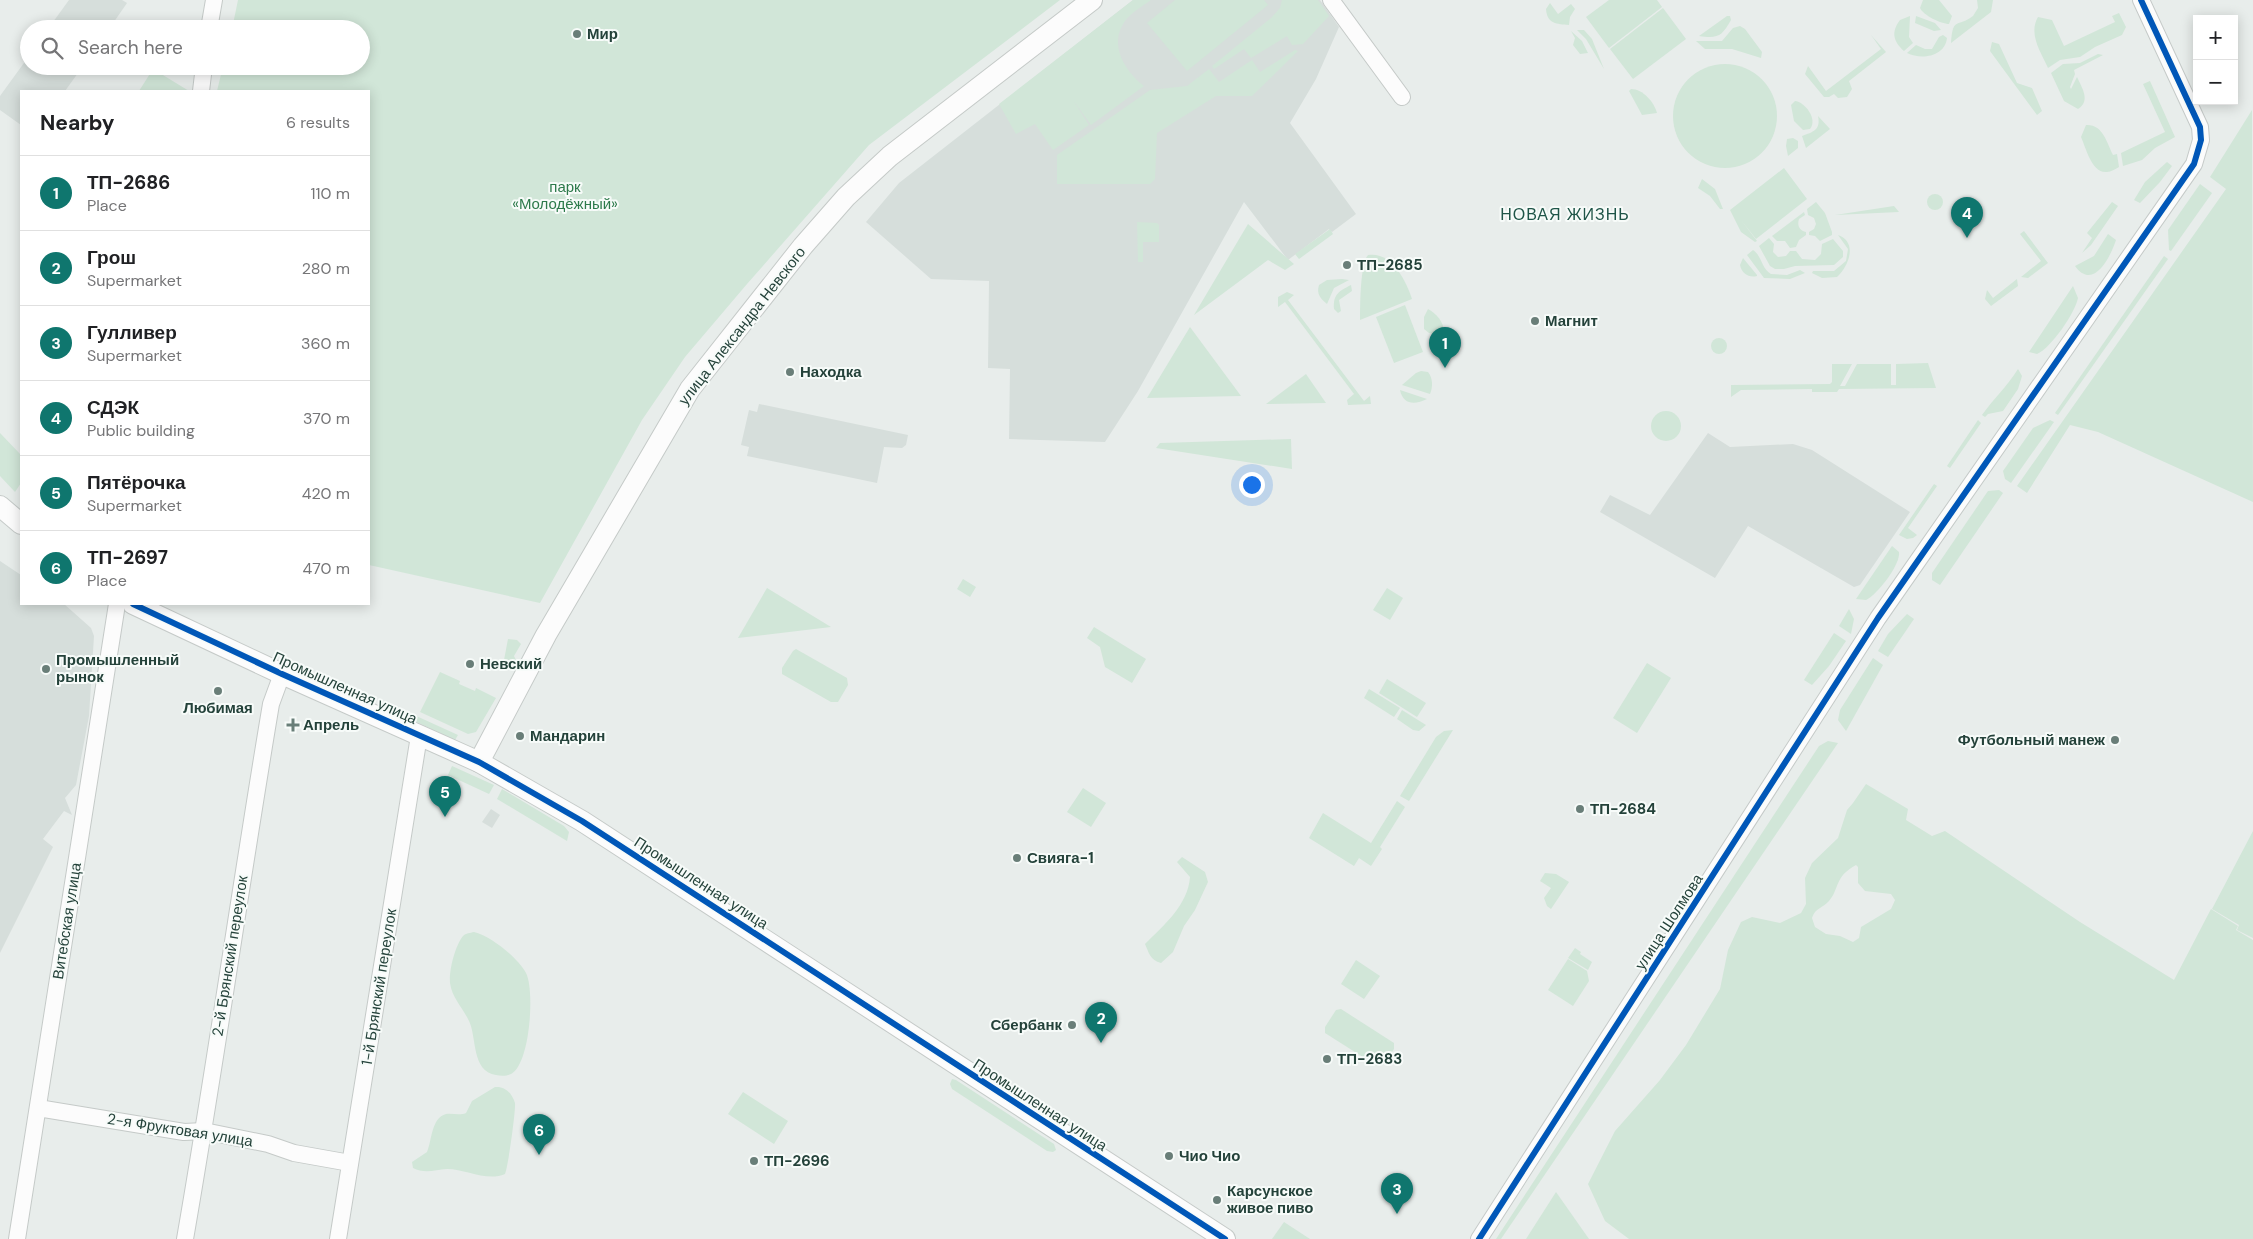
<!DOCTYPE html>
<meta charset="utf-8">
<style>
body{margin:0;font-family:"DM Sans",sans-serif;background:#f6f6f6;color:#202124}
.controls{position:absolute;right:15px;top:15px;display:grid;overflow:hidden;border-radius:0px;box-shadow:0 2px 12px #0003}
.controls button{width:45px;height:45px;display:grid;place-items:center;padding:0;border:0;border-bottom:1px solid #e0e0e0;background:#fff;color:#202124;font:25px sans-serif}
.you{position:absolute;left:1251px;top:484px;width:18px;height:18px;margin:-12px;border:4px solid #fff;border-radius:50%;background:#1a73e8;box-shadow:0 0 0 8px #1a73e833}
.badge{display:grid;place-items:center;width:32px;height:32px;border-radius:50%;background:#0f766e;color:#fff;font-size:16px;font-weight:700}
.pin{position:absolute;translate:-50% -41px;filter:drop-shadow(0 1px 2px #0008)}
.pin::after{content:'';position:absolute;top:26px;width:18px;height:15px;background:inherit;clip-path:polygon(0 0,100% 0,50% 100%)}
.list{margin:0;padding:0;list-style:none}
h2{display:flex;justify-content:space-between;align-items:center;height:65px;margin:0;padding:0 20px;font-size:21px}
h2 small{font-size:16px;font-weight:400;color:#757577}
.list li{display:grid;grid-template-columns:32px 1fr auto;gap:15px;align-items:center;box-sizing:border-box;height:75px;padding:0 20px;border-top:1px solid #e0e0e0}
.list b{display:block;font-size:19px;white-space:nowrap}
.list p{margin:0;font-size:16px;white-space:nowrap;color:#757577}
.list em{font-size:16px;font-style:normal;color:#757577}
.icon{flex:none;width:28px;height:28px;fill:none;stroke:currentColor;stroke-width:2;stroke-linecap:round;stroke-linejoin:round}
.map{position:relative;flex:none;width:2253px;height:1239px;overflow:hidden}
.search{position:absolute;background:#fff;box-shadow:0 2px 12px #0003;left:20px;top:20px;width:350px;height:55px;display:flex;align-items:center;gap:12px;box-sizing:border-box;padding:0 18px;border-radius:28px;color:#757577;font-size:19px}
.panel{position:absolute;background:#fff;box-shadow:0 2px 12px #0003;left:20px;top:90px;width:350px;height:515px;border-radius:0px}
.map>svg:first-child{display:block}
.built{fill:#d6dedb}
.green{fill:#d1e6d8;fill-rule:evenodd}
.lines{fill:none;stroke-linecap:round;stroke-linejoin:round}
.minor-casing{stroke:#c5cac8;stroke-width:18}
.tertiary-casing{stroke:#c5cac8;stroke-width:22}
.minor{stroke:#fcfcfc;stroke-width:16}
.tertiary{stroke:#fcfcfc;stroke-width:20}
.cycleway-casing{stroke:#f7fbf9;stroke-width:9}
.cycleway{stroke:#0057b8;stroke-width:6}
.poi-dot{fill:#697e78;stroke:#f7fbf9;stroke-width:2}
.labels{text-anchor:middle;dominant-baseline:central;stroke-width:4;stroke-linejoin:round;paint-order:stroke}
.poi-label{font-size:15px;font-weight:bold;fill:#24423a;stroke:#f7fbf9;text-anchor:start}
.park-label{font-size:15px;fill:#2d7a4b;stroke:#f7fbf9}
.street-label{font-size:15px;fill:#24423a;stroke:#f7fbf9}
.neighbourhood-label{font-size:16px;letter-spacing:1px;fill:#1f5548;stroke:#f7fbf9}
</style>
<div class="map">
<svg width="2253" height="1239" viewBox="0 0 2253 1239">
<rect width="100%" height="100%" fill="#e8edeb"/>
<g class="built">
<polygon points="69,0 122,0 127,3 109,29 48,29"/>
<polygon points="1133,0 1320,0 1339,27 1316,79 1290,123 1356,214 1332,232 1329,229 1288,260 1244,202 1138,391 1105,442 1009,439 1010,369 988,368 989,281 931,279 866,222 899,183"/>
<polygon points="29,56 29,66 83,66 65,91 21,91 21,125 0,110 0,96"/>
<polygon points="759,404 908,435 906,445 902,448 884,447 877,483 747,456 749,447 741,445 749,410 757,412"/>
<polygon points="1708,433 1730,447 1793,444 1812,450 1910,512 1860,585 1854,587 1748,526 1715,578 1600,512 1610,495 1650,515"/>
<polygon points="0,561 21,575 21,604 64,604 91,628 94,636 89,716 76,785 65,798 72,815 64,811 43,839 53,847 0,953"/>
<polygon points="491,809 500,815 492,828 482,822"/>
</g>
<g class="green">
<polygon points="238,0 1060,0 869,145 747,284 685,357 642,420 540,603 369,565 369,91 217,91 223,66 361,66 361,29 232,29"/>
<path d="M 1133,0 L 1151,0 C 1141,7 1127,15 1122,26 C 1110,48 1127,73 1144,86 L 1091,125 L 1073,100 L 1089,125 L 1053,150 L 1035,124 L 1016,134 L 999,104 Z"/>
<polygon points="1175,0 1264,0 1268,5 1187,71 1147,23"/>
<polygon points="1282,0 1318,0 1329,16 1303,44 1292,45 1287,36 1251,58 1244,49 1214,69 1212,66 1271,18 1280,8"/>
<polygon points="1609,0 1657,0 1662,7 1609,48 1586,17"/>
<path d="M 1923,0 L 1939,0 L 1952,16 L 1949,24 C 1941,24 1923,15 1920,8 Z"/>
<path d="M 1977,0 L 1993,0 L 1991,12 L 1951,43 C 1953,16 1957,28 1973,16 L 1978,8 Z"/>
<path d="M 1550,3 L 1558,14 L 1571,4 L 1575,9 L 1570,17 L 1569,25 C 1557,24 1547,24 1546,9 Z"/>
<polygon points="1663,8 1686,39 1633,79 1610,49"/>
<path d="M 2119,13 L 2126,27 L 2122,35 L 2095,47 L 2080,57 L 2060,60 L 2048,68 C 2041,52 2028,34 2038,17 L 2052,20 L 2064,46 L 2115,22 L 2112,16 Z"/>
<path d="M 1727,16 L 1730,16 L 1731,20 C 1722,36 1718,39 1699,36 Z"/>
<path d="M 1910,16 L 1909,37 L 1913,43 L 1904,51 C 1893,41 1891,32 1900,20 Z"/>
<polygon points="1916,16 1935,23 1941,30 1934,31 1915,23"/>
<polygon points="1740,26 1745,29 1762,52 1761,58 1732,49 1705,49 1696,41 1722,41 1733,28"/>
<polygon points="1577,30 1584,30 1592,39 1604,69 1586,39"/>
<polygon points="1571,31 1582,41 1588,53 1580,54 1573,45 1575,38"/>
<polygon points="1871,35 1886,52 1849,81 1852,89 1847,97 1838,98 1834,94 1829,97 1824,97 1805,74 1808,66 1826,91 1881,49"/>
<path d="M 1943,35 L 1947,38 C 1945,57 1921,60 1907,53 L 1916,45 L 1925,49 L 1932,49 L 1939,37 Z"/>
<polygon points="1992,42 1999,44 2017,83 2032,88 2042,111 2037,115 1990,51"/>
<polygon points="1295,50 1298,51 1252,96 1216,96 1157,133 1155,179 1150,184 1057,184 1057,155 1150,90 1187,86 1209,69 1219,82 1252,60 1260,72"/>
<path d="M 2098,54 L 2103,55 L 2074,70 L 2075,74 L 2070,87 L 2071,89 L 2077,77 C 2082,88 2091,101 2078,109 L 2064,101 L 2051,73 L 2063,64 L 2080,63 Z"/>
<circle cx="1725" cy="116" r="52"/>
<polygon points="153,69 189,91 139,91"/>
<polygon points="2150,81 2175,137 2155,148 2142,160 2123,166 2121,153 2165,132 2143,84"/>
<path d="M 1631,89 C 1643,89 1654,102 1657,113 L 1642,115 L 1629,91 Z"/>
<path d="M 1795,101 C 1805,102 1818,119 1810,129 L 1803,130 L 1794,121 L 1791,105 Z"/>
<polygon points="2252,110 2253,502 2098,432 2070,425 2027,493 2017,486 2226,189 2210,177"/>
<path d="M 1818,116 L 1830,129 L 1806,148 L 1802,136 C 1813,132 1821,130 1818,116 Z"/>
<path d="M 2086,125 C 2103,124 2107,143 2113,155 L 2117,154 L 2119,167 C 2115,169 2111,172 2107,172 C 2092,174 2086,148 2081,137 Z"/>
<polygon points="1793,138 1798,141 1798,148 1788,156 1786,146 1787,139"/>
<polygon points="2167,162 2172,166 2160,182 2140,203 2134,200 2145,182"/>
<polygon points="1784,168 1807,199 1756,239 1741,220 1757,241 1755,242 1741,232 1730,210"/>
<polygon points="1702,179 1715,189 1723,209 1720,209 1710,196 1698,188"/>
<polygon points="2200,184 2212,193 2171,251 2169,250 2168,230"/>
<circle cx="1935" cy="202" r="8"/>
<polygon points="1816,202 1825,213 1832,232 1832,235 1820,241 1815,236 1809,235 1809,232 1814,229 1816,224 1814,218 1808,215 1807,209"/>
<polygon points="2112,202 2118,206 2091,245 2082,253 2092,238 2087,233"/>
<polygon points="1894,206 1899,212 1835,215"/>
<path d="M 1804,212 L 1805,215 L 1799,219 C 1797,225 1799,230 1806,232 L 1806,235 L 1799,240 L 1796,247 L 1790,248 L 1785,241 L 1777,241 L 1772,236 Z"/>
<polygon points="1137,222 1157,223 1159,225 1159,242 1143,242 1143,262 1138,262"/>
<polygon points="1248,224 1294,264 1285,270 1268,260 1194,315"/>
<polygon points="1330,229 1333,234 1299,259 1295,254"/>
<polygon points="2024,231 2048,263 2028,278 2021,277 2041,261 2020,234"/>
<path d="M 2108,234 L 2116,240 C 2111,255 2094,292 2075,266 L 2094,256 Z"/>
<path d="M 1838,235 C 1858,242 1849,266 1837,277 L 1822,278 L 1812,273 L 1813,271 L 1834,271 L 1846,261 L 1848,249 Z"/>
<polygon points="1769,238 1774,244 1773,252 1778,257 1786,256 1790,251 1796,251 1802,259 1815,260 1821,254 1822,244 1833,239 1843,251 1843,257 1834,265 1795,266 1784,269 1775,269 1770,266 1759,246"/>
<path d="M 1753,250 C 1762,256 1761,268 1771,274 L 1787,275 L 1800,270 L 1805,273 L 1790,279 L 1764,278 L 1747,255 Z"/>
<path d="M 1368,255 C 1391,251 1406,280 1412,299 L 1360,320 C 1360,307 1360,264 1368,255 Z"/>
<polygon points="2164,256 2168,259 2058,415 2055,413"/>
<path d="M 1743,258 L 1757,275 L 1757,276 C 1749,278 1742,274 1740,265 Z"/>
<path d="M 1342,279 L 1349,280 L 1334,288 L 1327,304 C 1321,299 1316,294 1319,285 L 1327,280 Z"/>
<polygon points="2017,279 2018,286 1991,306 1985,299 1987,290 1993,298"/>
<path d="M 1351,285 L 1352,291 L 1339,300 L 1341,311 L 1338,313 L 1334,309 C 1333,294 1339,291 1351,285 Z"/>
<path d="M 2073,286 L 2078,298 C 2075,313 2051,348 2037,354 L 2029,352 Z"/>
<polygon points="1287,292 1294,295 1288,300 1364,401 1370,396 1371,404 1348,405 1347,400 1354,394 1285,302 1278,307 1278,297"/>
<polygon points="1405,305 1423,352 1394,363 1376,317"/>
<path d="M 1428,309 C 1436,313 1444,322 1444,332 L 1440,335 L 1429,333 L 1424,329 L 1424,317 Z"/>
<polygon points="1190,327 1241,396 1147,398"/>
<circle cx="1719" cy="346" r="8"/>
<polygon points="1928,363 1936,388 1839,389 1837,392 1812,392 1812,389 1741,390 1731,397 1731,385 1830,384 1832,382 1832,364 1852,364 1840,386 1845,386 1857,364 1891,364 1891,385 1896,385 1896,364"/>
<path d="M 2018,369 L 2022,376 L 2018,389 L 2003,411 L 1988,414 L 1985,417 L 1982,415 C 1994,398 2006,388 2018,369 Z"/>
<path d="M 1421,371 L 1428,372 C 1433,378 1433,387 1430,394 L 1402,385 L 1416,373 Z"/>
<polygon points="1306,374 1326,403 1266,404"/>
<path d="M 1400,390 L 1427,399 C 1415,405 1403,405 1400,390 Z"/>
<circle cx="1666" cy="426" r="15"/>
<polygon points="1978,420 1981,423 1950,468 1947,466"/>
<polygon points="2050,420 2054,422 2011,483 2005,479 2003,471 2033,428"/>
<polygon points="0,433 21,455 21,483 15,492 0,476"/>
<polygon points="1291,439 1292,469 1156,448 1160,443"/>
<polygon points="1934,484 1937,486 1908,528 1917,535 1913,538 1907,539 1899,535"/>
<polygon points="1999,490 2003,493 1940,585 1932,580 1932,573 1988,491"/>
<path d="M 1892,546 L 1899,552 C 1901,564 1877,595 1866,600 L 1856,599 Z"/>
<polygon points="963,579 976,587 970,597 957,589"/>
<polygon points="767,588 831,627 738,638"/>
<polygon points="1387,588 1403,598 1390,620 1373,610"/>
<polygon points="1849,609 1854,619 1851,634 1839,626"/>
<polygon points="1907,614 1914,619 1888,657 1878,651 1888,634"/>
<polygon points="1094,627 1146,659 1132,683 1105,667 1100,647 1087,638"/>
<polygon points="1834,633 1846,641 1829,666 1812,685 1804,680"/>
<polygon points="508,639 517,640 521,644 514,656 516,660 513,665 508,660 504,660"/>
<polygon points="796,649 847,678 848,685 838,702 831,702 782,674 782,668 793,651"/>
<polygon points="1873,658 1883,665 1846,731 1838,720 1840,710"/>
<polygon points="1647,663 1671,678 1637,733 1613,718"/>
<polygon points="440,672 460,681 459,684 475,691 476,688 496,698 476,732 468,734 420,712"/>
<polygon points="1387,679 1426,703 1417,717 1379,693"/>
<polygon points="1369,689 1400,708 1394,717 1364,698"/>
<polygon points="390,704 458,735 455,740 408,718"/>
<polygon points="1402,710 1426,725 1419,731 1413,730 1397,719"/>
<polygon points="1453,730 1409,801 1400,796 1436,737 1444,731"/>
<polygon points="1828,741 1838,743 1501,1239 1496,1239 1819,746"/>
<polygon points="452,766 494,785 489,794 448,775"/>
<path d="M 1866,784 L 1908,809 L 1906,820 L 1932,836 L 1945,831 L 2080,922 L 2174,980 L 2211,909 L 2238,926 L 2236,930 L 2253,940 L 2253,1239 L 1629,1239 L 1605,1221 L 1588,1184 L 1615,1131 L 1660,1080 L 1686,1045 L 1720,989 L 1728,950 L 1741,922 L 1752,917 L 1780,923 L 1801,913 L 1806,904 L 1805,878 L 1812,863 L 1838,838 L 1847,810 L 1853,803 ZM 1856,865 L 1858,867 L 1858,883 L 1865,891 L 1891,894 L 1895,900 L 1891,909 L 1861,927 L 1859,938 L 1853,942 L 1840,936 L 1826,934 L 1815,927 L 1812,918 C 1815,908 1823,908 1829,901 C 1840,888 1834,877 1856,865 Z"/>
<polygon points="1083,788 1106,803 1091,827 1067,812"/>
<polygon points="502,789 564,826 569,832 567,841 497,799"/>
<polygon points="1397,801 1405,807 1380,847 1382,849 1371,866 1359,858 1354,866 1309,838 1323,813 1371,843"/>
<polygon points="2253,831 2253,938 2237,930 2239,925 2212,909"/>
<path d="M 1182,857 L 1205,872 L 1208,882 L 1195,910 L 1184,926 L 1173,952 L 1161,963 C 1150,960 1149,953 1145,944 C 1164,925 1188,905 1190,877 L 1177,862 Z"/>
<polygon points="1545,873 1556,874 1569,882 1551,909 1547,906 1544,898 1551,888 1540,881"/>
<path d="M 474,932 C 491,936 518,958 526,973 C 535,990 530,1065 511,1074 C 507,1076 501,1076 496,1075 C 471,1071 477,1037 469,1021 C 463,1008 452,998 450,983 C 449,970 455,946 463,936 C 466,933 470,933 474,932 Z"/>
<polygon points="1575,948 1581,952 1580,954 1592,962 1588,970 1568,958"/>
<polygon points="1568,959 1587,971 1589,981 1573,1006 1548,990"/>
<polygon points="1356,960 1380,976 1364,999 1341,984"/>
<polygon points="1341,1009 1394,1043 1394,1049 1383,1065 1377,1066 1325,1033 1325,1027 1336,1010"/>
<polygon points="952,1079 956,1080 1054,1144 1056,1150 1053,1152 1047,1151 952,1089 950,1084"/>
<path d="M 495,1087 C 505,1086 512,1093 515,1103 C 516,1109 508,1168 505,1174 C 487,1182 466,1169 447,1169 C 435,1170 424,1174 413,1168 L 412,1162 L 427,1152 C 432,1141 431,1118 446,1114 C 453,1113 459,1116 466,1113 L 472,1101 Z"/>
<polygon points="743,1092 788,1121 774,1144 728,1114"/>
<polygon points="1556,1192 1589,1239 1526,1239"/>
<polygon points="1284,1222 1310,1239 1272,1239"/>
</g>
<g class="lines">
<g class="minor-casing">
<g id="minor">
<polyline points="1331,0 1402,97"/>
<polyline points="209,29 214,0"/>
<polyline points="201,91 204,66"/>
<polyline points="38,1108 184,1132 204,1131 268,1144 294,1153 350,1163"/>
<polyline points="17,1239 117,604"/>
<path d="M 185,1239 C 216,1061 241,882 271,704 L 282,674"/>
<polyline points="338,1239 419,736"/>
<polyline points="1479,1239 1878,618 2194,164 2201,140 2200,127 2141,0"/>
</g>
</g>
<g class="tertiary-casing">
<g id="tertiary">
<polyline points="0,506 21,524"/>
<polyline points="133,604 282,674 479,762 582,821 1225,1239"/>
<polyline points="479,762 546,635 690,389 803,246 846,197 890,156 1092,0"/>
</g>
</g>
<use href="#minor" class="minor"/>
<use href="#tertiary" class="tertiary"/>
<g class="cycleway-casing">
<g id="cycleway">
<polyline points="133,604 282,674 479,762 582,821 1225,1239"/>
<polyline points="1479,1239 1878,618 2194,164 2201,140 2200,127 2141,0"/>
</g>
</g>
<use href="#cycleway" class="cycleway"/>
</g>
<g class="poi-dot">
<circle cx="577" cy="34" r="5"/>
<circle cx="1347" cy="265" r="5"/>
<circle cx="1535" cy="321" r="5"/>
<circle cx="790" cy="372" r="5"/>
<circle cx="470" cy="664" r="5"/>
<circle cx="46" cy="669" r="5"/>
<circle cx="218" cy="691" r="5"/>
<path d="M290.5 717.5h5v5h5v5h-5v5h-5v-5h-5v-5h5z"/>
<circle cx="520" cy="736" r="5"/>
<circle cx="2115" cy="740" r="5"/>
<circle cx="1580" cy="809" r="5"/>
<circle cx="1017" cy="858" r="5"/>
<circle cx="1072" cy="1025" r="5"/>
<circle cx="1327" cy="1059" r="5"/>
<circle cx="1169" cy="1156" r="5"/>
<circle cx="754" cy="1161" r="5"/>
<circle cx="1217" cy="1200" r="5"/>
</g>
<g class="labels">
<g class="poi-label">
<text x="587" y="34">Мир</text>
<text x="1357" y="265">ТП-2685</text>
<text x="1545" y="321">Магнит</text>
<text x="800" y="372">Находка</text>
<text x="56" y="660">Промышленный<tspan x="56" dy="17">рынок</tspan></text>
<text x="480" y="664">Невский</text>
<text x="218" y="708" text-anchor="middle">Любимая</text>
<text x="303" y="725">Апрель</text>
<text x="530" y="736">Мандарин</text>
<text x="2105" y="740" text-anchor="end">Футбольный манеж</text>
<text x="1590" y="809">ТП-2684</text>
<text x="1027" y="858">Свияга-1</text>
<text x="1062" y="1025" text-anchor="end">Сбербанк</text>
<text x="1337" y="1059">ТП-2683</text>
<text x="1179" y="1156">Чио Чио</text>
<text x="764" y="1161">ТП-2696</text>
<text x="1227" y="1191">Карсунское<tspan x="1227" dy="17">живое пиво</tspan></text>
</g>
<g class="park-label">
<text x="565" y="187">парк<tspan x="565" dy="17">«Молодёжный»</tspan></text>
</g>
<g class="street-label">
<text transform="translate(742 326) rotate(-52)">улица Александра Невского</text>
<text transform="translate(345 688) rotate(24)">Промышленная улица</text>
<text transform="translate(701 883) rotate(33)">Промышленная улица</text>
<text transform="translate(67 921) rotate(-81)">Витебская улица</text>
<text transform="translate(1669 922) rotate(-57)">улица Шолмова</text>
<text transform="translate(230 956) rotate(-81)">2-й Брянский переулок</text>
<text transform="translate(379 987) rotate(-81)">1-й Брянский переулок</text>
<text transform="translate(1040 1105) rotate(33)">Промышленная улица</text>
<text transform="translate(180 1130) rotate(9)">2-я Фруктовая улица</text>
</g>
<g class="neighbourhood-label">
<text x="1565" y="214">НОВАЯ ЖИЗНЬ</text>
</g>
</g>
</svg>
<div class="controls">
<button>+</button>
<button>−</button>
</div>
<div class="you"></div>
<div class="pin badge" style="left:1445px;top:368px">1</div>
<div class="pin badge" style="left:1101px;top:1043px">2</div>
<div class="pin badge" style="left:1397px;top:1214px">3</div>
<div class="pin badge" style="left:1967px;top:238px">4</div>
<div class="pin badge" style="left:445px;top:817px">5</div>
<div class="pin badge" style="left:539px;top:1155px">6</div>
<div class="search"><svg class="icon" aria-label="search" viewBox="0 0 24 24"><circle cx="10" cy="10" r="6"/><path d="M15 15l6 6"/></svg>Search here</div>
<section class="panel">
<h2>Nearby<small>6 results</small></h2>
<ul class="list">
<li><span class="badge">1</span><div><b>ТП-2686</b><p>Place</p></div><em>110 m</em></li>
<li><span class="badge">2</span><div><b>Грош</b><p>Supermarket</p></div><em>280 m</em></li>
<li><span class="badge">3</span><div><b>Гулливер</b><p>Supermarket</p></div><em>360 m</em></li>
<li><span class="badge">4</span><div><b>СДЭК</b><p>Public building</p></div><em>370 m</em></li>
<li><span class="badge">5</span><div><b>Пятёрочка</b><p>Supermarket</p></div><em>420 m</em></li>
<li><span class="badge">6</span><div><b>ТП-2697</b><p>Place</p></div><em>470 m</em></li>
</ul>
</section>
</div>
